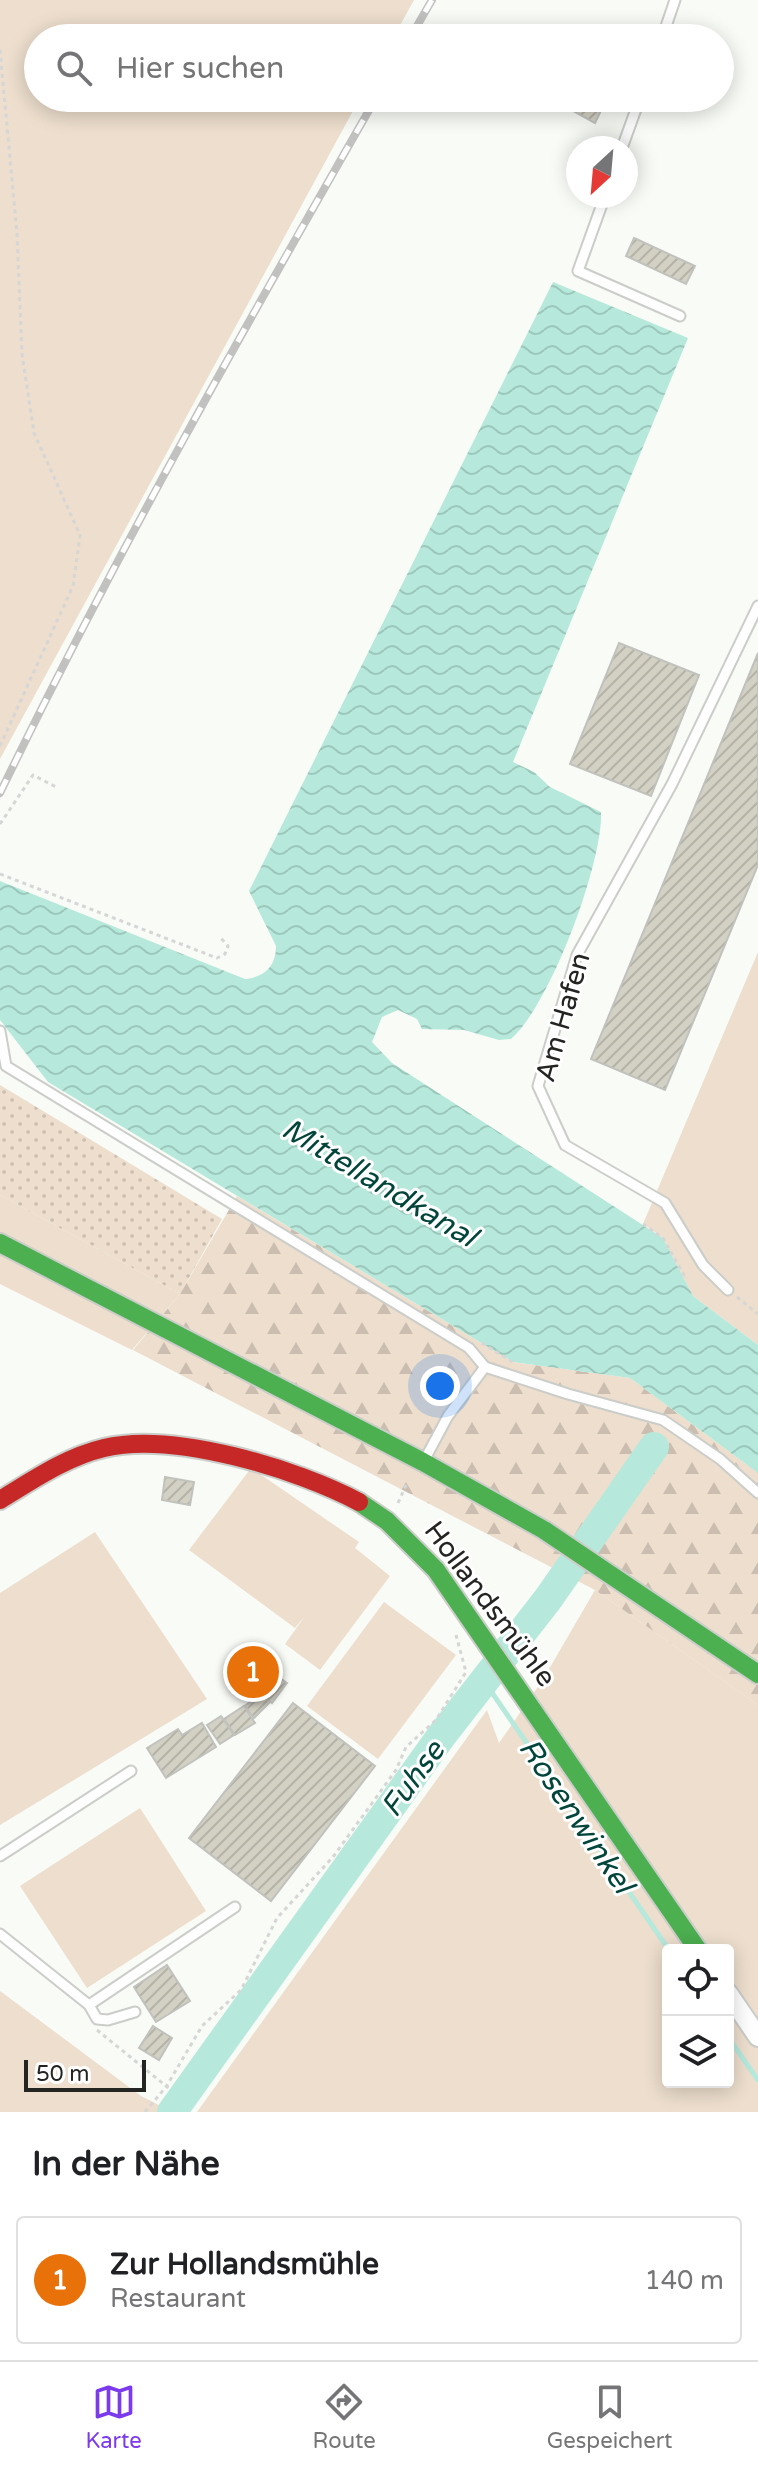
<!DOCTYPE html>
<html lang="de">
<meta charset="utf-8">
<style>
body{margin:0;font-family:"Varela Round",sans-serif;background:#f6f6f6;color:#202124}
.controls{position:absolute;right:24px;bottom:24px;display:grid;overflow:hidden;border-radius:8px;box-shadow:0 4px 20px #0003}
.controls button{width:72px;height:72px;display:grid;place-items:center;padding:0;border:0;border-bottom:2px solid #e0e0e0;background:#fff;color:#202124;font:40px sans-serif}
.compass{position:absolute;left:566px;top:136px;width:72px;height:72px;border-radius:50%;background:#fff;box-shadow:0 4px 20px #0003;rotate:206deg}
.scale{position:absolute;left:24px;bottom:20px;width:122px;box-sizing:border-box;padding-left:8px;border:4px solid #242522;border-top:0;font-size:22px;line-height:28px;white-space:nowrap;color:#242522;-webkit-text-stroke:6px #fff;paint-order:stroke}
.you{position:absolute;left:440px;top:1386px;width:28px;height:28px;margin:-20px;border:6px solid #fff;border-radius:50%;background:#1a73e8;box-shadow:0 0 0 12px #1a73e833}
.badge{display:grid;place-items:center;width:52px;height:52px;border-radius:50%;background:#7c3aed;color:#fff;font-size:26px;font-weight:700}
.pin{position:absolute;translate:-50% -50%;border:4px solid #fff;box-shadow:0 2px 8px #0006}
.list{margin:0;padding:0;list-style:none}
h2{display:flex;justify-content:space-between;align-items:center;height:104px;margin:0;padding:0 32px;font-size:34px}
h2 small{font-size:26px;font-weight:400;color:#757577}
.list li{display:grid;grid-template-columns:52px 1fr auto;gap:24px;align-items:center;box-sizing:border-box;height:128px;margin:0 16px 16px;padding:0 16px;border:2px solid #e0e0e0;border-radius:8px}
.list b{display:block;font-size:30px;white-space:nowrap}
.list p{margin:0;font-size:26px;white-space:nowrap;color:#757577}
.list em{font-size:26px;font-style:normal;color:#757577}
.icon{flex:none;width:44px;height:44px;fill:none;stroke:currentColor;stroke-width:2;stroke-linecap:round;stroke-linejoin:round}
.map{position:relative;flex:none;width:758px;height:2112px;overflow:hidden}
.search{position:absolute;background:#fff;box-shadow:0 4px 20px #0003;left:24px;right:24px;top:24px;height:88px;display:flex;align-items:center;gap:20px;box-sizing:border-box;padding:0 28px;border-radius:44px;color:#757577;font-size:30px}
.sheet{height:248px;background:#fff}
nav{display:flex;justify-content:space-around;align-items:center;box-sizing:border-box;height:112px;border-top:2px solid #e0e0e0;background:#fff;font-size:22px;color:#757577}
nav a{display:grid;justify-items:center;gap:4px}
nav .on{color:#7c3aed}
.map>svg:first-child{display:block}
.grass{fill:#eddecd;fill-rule:evenodd}
.forest{fill:url(#forest-firs)}
.garden{fill:url(#garden-dots)}
.water{fill:url(#water-waves)}
.lines{fill:none;stroke-linecap:round;stroke-linejoin:round}
.stream{stroke:#b6e9dc;stroke-width:5}
.river{stroke:#b6e9dc;stroke-width:30}
.building{fill:url(#building-hatch);stroke:#c1c2be;stroke-width:2}
.lane-casing{stroke:#cbcdc9;stroke-width:13}
.street-casing{stroke:#cbcdc9;stroke-width:22}
.fast-casing{stroke:#cbcdc9;stroke-width:22}
.jam-casing{stroke:#cbcdc9;stroke-width:22}
.path{stroke:#d5d6d5;stroke-width:3;stroke-dasharray:4 4;stroke-linecap:butt}
.lane{stroke:#fefefe;stroke-width:9}
.street{stroke:#fefefe;stroke-width:18}
.fast{stroke:#4caf50;stroke-width:18}
.jam{stroke:#c62828;stroke-width:18}
.rail-casing{stroke:#c1c2c0;stroke-width:8}
.rail{stroke:#fff;stroke-width:5;stroke-dasharray:15;stroke-linecap:butt}
.labels{text-anchor:middle;dominant-baseline:central;stroke-width:6;stroke-linejoin:round;paint-order:stroke}
.street-label{font-size:28px;fill:#242522;stroke:#fff}
.water-label{font-size:30px;font-style:italic;fill:#02453b;stroke:#fff}
</style>
<div class="map">
<svg width="758" height="2112" viewBox="0 0 758 2112">
<defs>
<pattern id="forest-firs" width="22" height="20" patternUnits="userSpaceOnUse" patternTransform="scale(2)"><rect width="22" height="20" fill="#eddecd"/><path d="M5 1l3.5 6h-7zM16 11l3.5 6h-7z" fill="#cbbeb0"/></pattern>
<pattern id="garden-dots" width="8" height="8" patternUnits="userSpaceOnUse" patternTransform="scale(2)"><rect width="8" height="8" fill="#eddecd"/><path d="M2 2h.1M6 6h.1" fill="none" stroke="#cbbeb0" stroke-width="1.8" stroke-linecap="round"/></pattern>
<pattern id="water-waves" width="16" height="10" patternUnits="userSpaceOnUse" patternTransform="scale(2)"><rect width="16" height="10" fill="#b6e9dc"/><path d="M0 5q4-4 8 0t8 0" fill="none" stroke="#9cc8bc"/></pattern>
<pattern id="building-hatch" width="6" height="6" patternUnits="userSpaceOnUse" patternTransform="scale(2)"><rect width="6" height="6" fill="#d3d1c3"/><path d="M-1 1l2-2M0 6l6-6M5 7l2-2" fill="none" stroke="#b5b3a7"/></pattern>
</defs>
<rect width="100%" height="100%" fill="#f9fbf6"/>
<g class="grass">
<polygon points="0,0 414,0 393,38 38,38 38,98 360,98 0,759"/>
<polygon points="758,952 758,1345 693,1296 663,1238 643,1224"/>
<polygon points="0,1195 180,1294 132,1350 0,1284"/>
<polygon points="251,1468 359,1542 355,1548 390,1576 320,1670 285,1644 305,1616 295,1628 189,1550"/>
<polygon points="95,1532 207,1699 0,1825 0,1593"/>
<path d="M 595,1590 L 758,1705 L 758,2112 L 197,2112 L 487,1710 L 499,1743 L 542,1681 ZM 668,1950 L 728,1950 L 728,2082 L 668,2082 Z"/>
<polygon points="384,1602 456,1655 378,1759 307,1706"/>
<polygon points="140,1808 206,1911 87,1988 20,1886"/>
<polygon points="0,1991 141,2096 173,2112 0,2112"/>
</g>
<polygon class="forest" points="237,1196 513,1362 630,1378 758,1473 758,1705 595,1590 133,1350 180,1294"/>
<polygon class="garden" points="0,1085 222,1219 180,1294 0,1195"/>
<path class="water" d="M 553,282 L 688,338 L 513,762 L 534,772 L 550,787 L 601,812 C 603,863 550,1005 511,1039 L 499,1040 L 464,1030 L 422,1029 L 417,1019 L 398,1010 L 382,1017 L 372,1042 L 392,1063 L 663,1238 L 693,1296 L 758,1345 L 758,1473 L 630,1378 L 513,1362 L 48,1082 L 0,1020 L 0,881 L 245,979 C 264,977 276,967 276,946 L 249,891 Z"/>
<g class="lines">
<g class="stream">
<polyline points="484,1681 669,1950"/>
<polyline points="728,2037 758,2080"/>
</g>
<polyline class="river" points="172,2112 442,1735 548,1599 654,1447"/>
</g>
<g class="building">
<polygon points="550,98 607,98 595,123"/>
<polygon points="634,238 695,266 686,284 626,256"/>
<polygon points="619,643 699,675 651,796 570,764"/>
<polygon points="758,653 758,865 665,1090 591,1059"/>
<polygon points="165,1477 194,1482 190,1505 162,1500"/>
<polygon points="252,1659 272,1674 255,1697 235,1682"/>
<polygon points="273,1673 287,1683 272,1703 258,1693"/>
<polygon points="259,1694 270,1702 254,1718 245,1706"/>
<polygon points="293,1703 375,1766 271,1901 189,1838"/>
<polygon points="244,1706 255,1723 235,1735 224,1719"/>
<polygon points="221,1716 234,1735 220,1744 207,1725"/>
<polygon points="202,1723 216,1747 166,1778 147,1748 178,1729 182,1735"/>
<polygon points="167,1965 190,2001 156,2022 134,1987"/>
<polygon points="153,2026 172,2038 159,2060 139,2048"/>
</g>
<g class="lines">
<g class="lane-casing">
<g id="lane">
<polyline points="662,38 675,0"/>
<polyline points="622,148 640,98"/>
<polyline points="605,196 578,271 680,316"/>
<polyline points="0,1031 6,1066 469,1348 485,1367 568,1394 663,1420 720,1459 758,1493"/>
<polyline points="728,1290 703,1265 665,1203 565,1145 538,1086 577,955 672,784 758,606"/>
<polyline points="425,1459 448,1416 485,1367"/>
<polyline points="0,1856 131,1771"/>
<polyline points="0,1934 89,2005 235,1907"/>
<polyline points="89,2005 97,2019 108,2020 135,2012"/>
</g>
</g>
<g class="street-casing">
<polyline id="street" points="728,1993 758,2037"/>
</g>
<g class="fast-casing">
<g id="fast">
<polyline points="0,1243 423,1462 544,1530 758,1674"/>
<polyline points="359,1502 387,1521 436,1570 698,1950"/>
</g>
</g>
<g class="jam-casing">
<path id="jam" d="M 0,1500 C 33,1480 66,1457 104,1448 C 173,1431 297,1469 359,1502"/>
</g>
<g class="path">
<polyline points="0,50 17,234 22,354 34,433 80,535 73,586 0,746"/>
<polyline points="0,824 33,775 56,787"/>
<polyline points="0,874 217,958 225,954 228,946 220,937"/>
<polyline points="643,1224 663,1238 686,1279"/>
<polyline points="737,1297 758,1314"/>
<polyline points="482,1343 513,1362"/>
<polyline points="398,1503 408,1481"/>
<polyline points="97,2030 171,2090"/>
<polyline points="145,2112 166,2087 202,2026 241,1990 277,1918 333,1857 396,1770 406,1747 436,1720 466,1672 456,1635"/>
</g>
<use href="#lane" class="lane"/>
<use href="#street" class="street"/>
<use href="#fast" class="fast"/>
<use href="#jam" class="jam"/>
<g class="rail-casing">
<g id="rail">
<polyline points="410,38 432,0"/>
<path d="M 0,793 C 115,555 245,327 376,98"/>
</g>
</g>
<use href="#rail" class="rail"/>
</g>
<g class="labels">
<g class="street-label">
<text transform="translate(563 1017) rotate(-74)">Am Hafen</text>
<text transform="translate(490 1604) rotate(53)">Hollandsmühle</text>
</g>
<g class="water-label">
<text transform="translate(379 1183) rotate(31)">Mittellandkanal</text>
<text transform="translate(413 1779) rotate(-54)">Fuhse</text>
<text transform="translate(576 1816) rotate(56)">Rosenwinkel</text>
</g>
</g>
</svg>
<div class="controls">
<button><svg class="icon" aria-label="locate" viewBox="0 0 24 24"><circle cx="12" cy="12" r="6"/><path d="M12 2v4M12 18v4M2 12h4M18 12h4"/></svg></button>
<button><svg class="icon" aria-label="layers" viewBox="0 0 24 24"><path d="M12 4l9 5-9 5-9-5zM3 14l9 5 9-5"/></svg></button>
</div>
<svg class="compass" viewBox="-18 -18 36 36"><path d="M0-13l5 13h-10z" fill="#e53935"/><path d="M0 13l5-13h-10z" fill="#757577"/></svg>
<div class="scale">50 m</div>
<div class="you"></div>
<div class="pin badge" style="left:253px;top:1672px;background:#e8710a">1</div>
<div class="search"><svg class="icon" aria-label="search" viewBox="0 0 24 24"><circle cx="10" cy="10" r="6"/><path d="M15 15l6 6"/></svg>Hier suchen</div>
</div>
<section class="sheet">
<h2>In der Nähe<small></small></h2>
<ul class="list">
<li><span class="badge" style="background:#e8710a">1</span><div><b>Zur Hollandsmühle</b><p>Restaurant</p></div><em>140 m</em></li>
</ul>
</section>
<nav>
<a class="on"><svg class="icon" aria-label="map" viewBox="0 0 24 24"><path d="M3 6l6-2 6 2 6-2v14l-6 2-6-2-6 2zM9 4v14M15 6v14"/></svg>Karte</a>
<a><svg class="icon" aria-label="directions" viewBox="0 0 24 24"><path d="M12 3l9 9-9 9-9-9zM9 14v-3h6M13 9l2 2-2 2"/></svg>Route</a>
<a><svg class="icon" aria-label="saved" viewBox="0 0 24 24"><path d="M7 4h10v16l-5-4-5 4z"/></svg>Gespeichert</a>
</nav>
